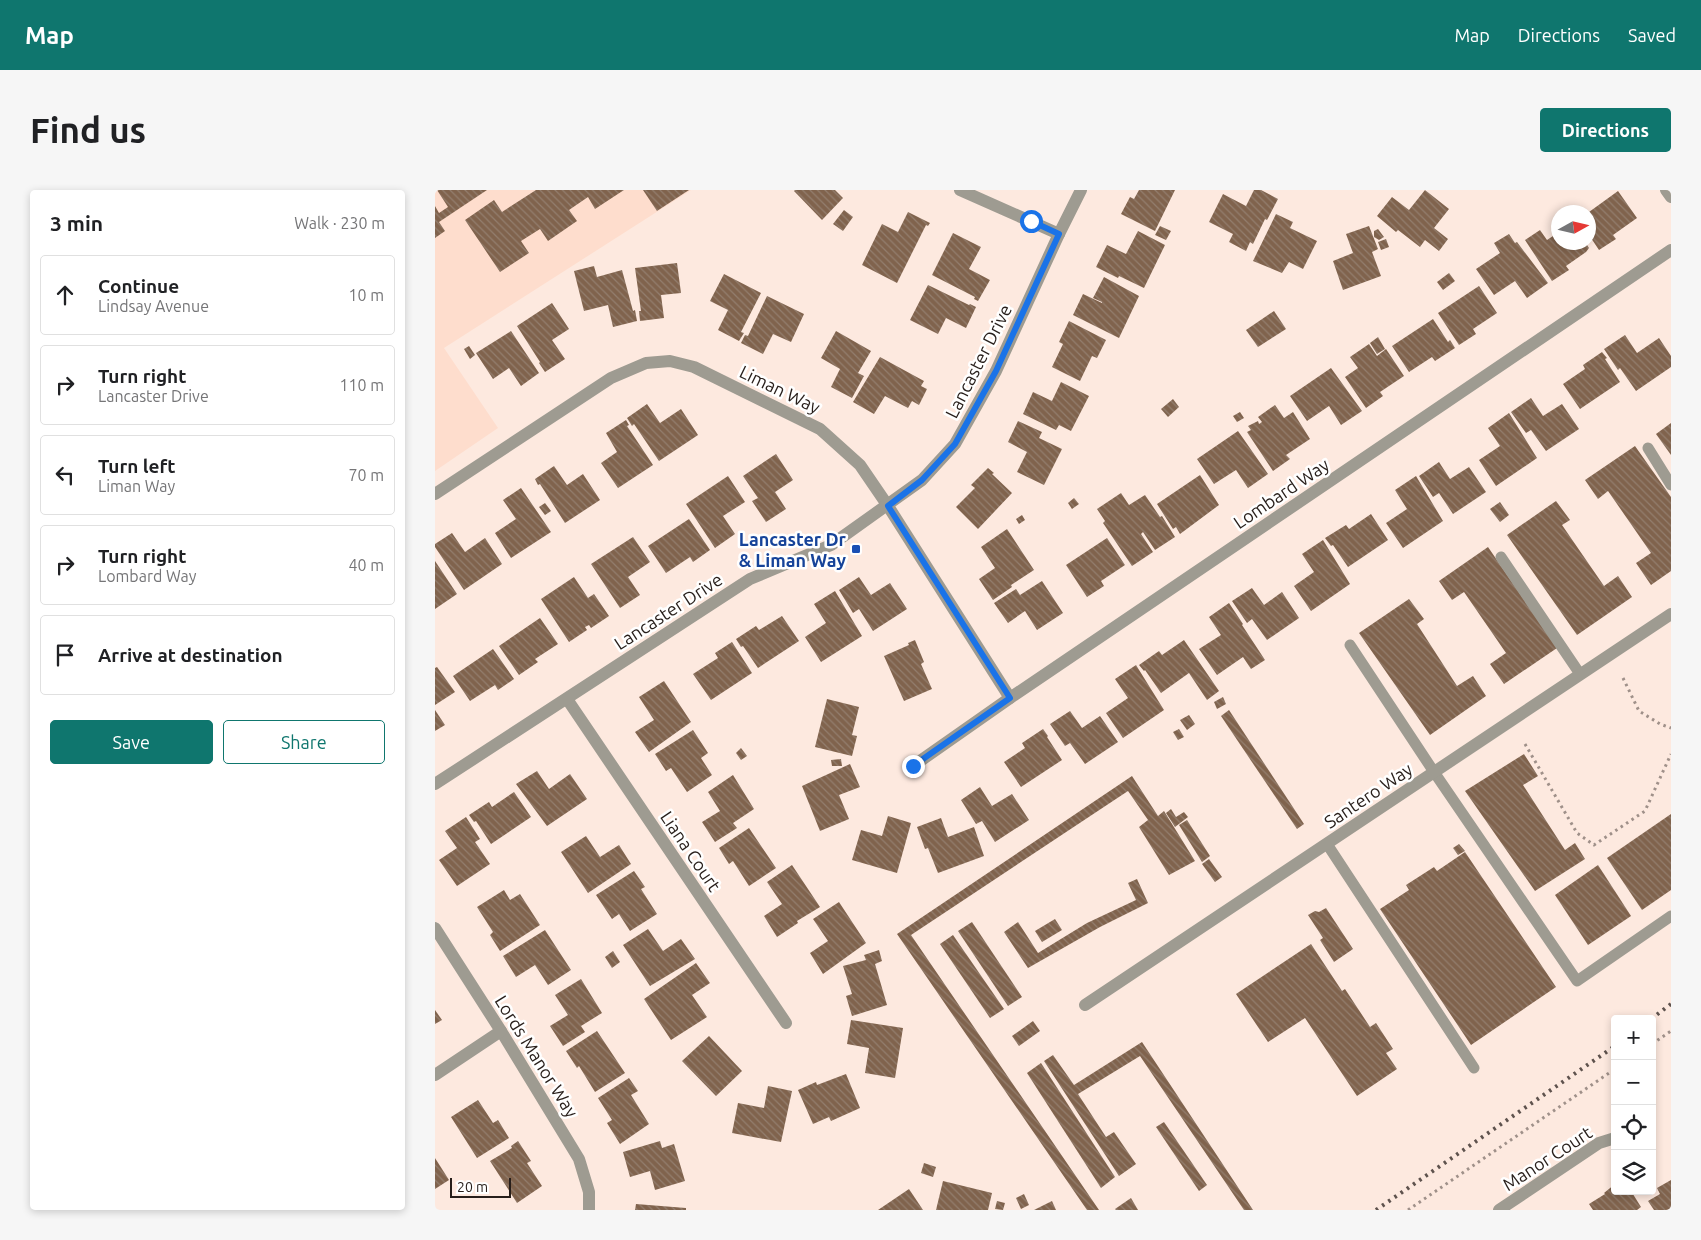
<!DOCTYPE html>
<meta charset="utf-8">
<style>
body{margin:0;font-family:Ubuntu,sans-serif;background:#f6f6f6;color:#202124}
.controls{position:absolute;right:15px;bottom:15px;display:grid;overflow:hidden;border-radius:5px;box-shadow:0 2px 8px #0003}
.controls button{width:45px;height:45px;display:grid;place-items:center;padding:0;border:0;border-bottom:1px solid #e0e0e0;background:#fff;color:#202124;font:25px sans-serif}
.compass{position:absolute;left:1116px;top:15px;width:45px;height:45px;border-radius:50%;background:#fff;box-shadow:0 2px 8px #0003;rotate:82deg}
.scale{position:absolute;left:15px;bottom:12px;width:61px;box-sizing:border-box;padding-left:5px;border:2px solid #271e1a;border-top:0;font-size:14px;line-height:18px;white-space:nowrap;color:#271e1a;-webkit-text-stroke:4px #fff;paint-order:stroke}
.stop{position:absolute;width:15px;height:15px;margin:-11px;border:4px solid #1a73e8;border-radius:50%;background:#fff}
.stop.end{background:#1a73e8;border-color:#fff;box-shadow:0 1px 5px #0008}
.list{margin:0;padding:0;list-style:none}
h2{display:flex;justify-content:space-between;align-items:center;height:65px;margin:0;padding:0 20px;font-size:21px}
h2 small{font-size:16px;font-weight:400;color:#757577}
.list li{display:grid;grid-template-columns:32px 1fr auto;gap:15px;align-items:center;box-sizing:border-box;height:80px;margin:0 10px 10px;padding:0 10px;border:1px solid #e0e0e0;border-radius:5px}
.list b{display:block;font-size:19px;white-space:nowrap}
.list p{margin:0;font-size:16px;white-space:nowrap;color:#757577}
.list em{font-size:16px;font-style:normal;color:#757577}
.actions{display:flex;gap:10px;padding:15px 20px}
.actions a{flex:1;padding:11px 0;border:1px solid #0f766e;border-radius:5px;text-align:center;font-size:18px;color:#0f766e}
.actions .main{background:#0f766e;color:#fff}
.icon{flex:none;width:28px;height:28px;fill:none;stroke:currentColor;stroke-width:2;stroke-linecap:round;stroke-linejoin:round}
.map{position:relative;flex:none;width:1236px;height:1020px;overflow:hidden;border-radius:5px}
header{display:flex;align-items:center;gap:30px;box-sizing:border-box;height:70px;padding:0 25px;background:#0f766e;color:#fff}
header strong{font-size:24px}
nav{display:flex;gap:28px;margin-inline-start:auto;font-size:18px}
.intro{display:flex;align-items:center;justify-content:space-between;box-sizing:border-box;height:120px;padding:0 30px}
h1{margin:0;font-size:35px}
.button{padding:12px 22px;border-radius:5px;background:#0f766e;color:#fff;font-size:18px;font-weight:700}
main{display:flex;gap:30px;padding:0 30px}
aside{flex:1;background:#fff;border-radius:5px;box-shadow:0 2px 8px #0003}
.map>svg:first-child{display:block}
.built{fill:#feddcd}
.building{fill:url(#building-back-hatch)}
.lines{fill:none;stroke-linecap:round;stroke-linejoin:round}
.path{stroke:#9f9089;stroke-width:3;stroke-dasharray:2.5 4;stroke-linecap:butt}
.lane{stroke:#9e9b91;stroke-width:11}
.street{stroke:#9e9b91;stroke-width:12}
.rail{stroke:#5e524d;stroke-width:4;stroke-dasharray:2.5 5;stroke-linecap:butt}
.route{stroke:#1a73e8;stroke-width:6}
.transit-dot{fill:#1a4fb4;stroke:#fff;stroke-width:2}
.labels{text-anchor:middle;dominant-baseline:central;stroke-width:5;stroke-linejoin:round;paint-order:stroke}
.street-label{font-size:18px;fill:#271e1a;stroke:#fff}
.transit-label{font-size:18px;font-weight:bold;fill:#164399;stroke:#fff;text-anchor:end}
</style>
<header>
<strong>Map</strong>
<nav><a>Map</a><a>Directions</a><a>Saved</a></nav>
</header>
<div class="intro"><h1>Find us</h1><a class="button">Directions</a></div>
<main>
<aside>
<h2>3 min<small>Walk · 230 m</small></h2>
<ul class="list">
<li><svg class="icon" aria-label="ahead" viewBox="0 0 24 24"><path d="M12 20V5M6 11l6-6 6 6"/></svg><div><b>Continue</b><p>Lindsay Avenue</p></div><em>10 m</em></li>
<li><svg class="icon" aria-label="right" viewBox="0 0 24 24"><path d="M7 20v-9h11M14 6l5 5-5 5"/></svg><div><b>Turn right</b><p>Lancaster Drive</p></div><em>110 m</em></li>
<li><svg class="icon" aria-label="left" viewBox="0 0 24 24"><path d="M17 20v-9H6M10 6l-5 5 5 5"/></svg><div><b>Turn left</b><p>Liman Way</p></div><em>70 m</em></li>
<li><svg class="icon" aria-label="right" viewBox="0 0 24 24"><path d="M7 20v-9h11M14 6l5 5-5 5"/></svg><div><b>Turn right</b><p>Lombard Way</p></div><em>40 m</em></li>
<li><svg class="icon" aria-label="arrive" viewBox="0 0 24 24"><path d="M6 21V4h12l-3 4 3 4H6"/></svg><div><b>Arrive at destination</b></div></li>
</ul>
<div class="actions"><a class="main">Save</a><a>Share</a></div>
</aside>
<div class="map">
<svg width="1236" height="1020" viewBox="0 0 1236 1020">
<defs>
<pattern id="building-back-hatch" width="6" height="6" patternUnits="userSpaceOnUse" patternTransform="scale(1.25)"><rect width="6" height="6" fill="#80634d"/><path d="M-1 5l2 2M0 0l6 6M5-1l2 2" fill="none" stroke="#937e6e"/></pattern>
</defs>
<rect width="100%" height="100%" fill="#fde9df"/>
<polygon class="built" points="0,0 256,0 9,158 63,238 0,281"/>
<g class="building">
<polygon points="2,0 52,0 4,32 10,41 0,48 0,16 4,23 13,17"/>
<polygon points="101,0 189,0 160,19 153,7 134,20 142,31 113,51 105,39 86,51 94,63 65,82 30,30 59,10 67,22"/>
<polygon points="208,0 254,0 222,21"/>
<polygon points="360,0 400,0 408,8 387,30 359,1"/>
<polygon points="704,0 740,0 720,41 686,24 695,7 699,9"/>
<polygon points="819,0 826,0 843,9 832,30 830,29 818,54 815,52 811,61 794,52 798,44 774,32 788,4 811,16"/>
<polygon points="990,0 1014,19 999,38 1013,49 1004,61 990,50 985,57 963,40 961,42 942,26 957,7 974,20"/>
<polygon points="1183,1 1202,28 1178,45 1181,49 1164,60 1154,45 1154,22"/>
<polygon points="409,20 418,27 408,41 398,34"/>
<polygon points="473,22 495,33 493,36 491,35 462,93 427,75 447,34 463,42"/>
<polygon points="841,24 858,32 855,38 882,51 868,79 854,72 847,83 818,71"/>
<polygon points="725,36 736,41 731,50 720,45"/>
<polygon points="934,36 943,59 937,62 946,86 908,100 898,71 918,63 911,44"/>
<polygon points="943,39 949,47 944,50 939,47 939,41"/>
<polygon points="1105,40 1112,50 1124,42 1124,52 1150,52 1154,58 1151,62 1131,76 1134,80 1117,91 1090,50"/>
<polygon points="703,41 730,55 709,98 684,86 683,88 661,77 672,55 691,64"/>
<polygon points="518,43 546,57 534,79 555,90 543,111 539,109 540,107 497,85"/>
<polygon points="1074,44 1080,53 1082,52 1113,93 1092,108 1080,91 1059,105 1041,79 1065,63 1059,53"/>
<polygon points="951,49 954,57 946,60 943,52"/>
<polygon points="242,73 246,103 226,105 229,128 205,131 204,121 206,121 200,78"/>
<polygon points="159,76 162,87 187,80 198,121 200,120 202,131 178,137 173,115 149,121 139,81"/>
<polygon points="1014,83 1020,91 1008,100 1002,92"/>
<polygon points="289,84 326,103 306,142 309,143 304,151 283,140 293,120 275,111"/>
<polygon points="669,87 704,106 684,148 638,125 648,104 667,113 667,112 658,108"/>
<polygon points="493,95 534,115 535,114 541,117 531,138 511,128 503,144 475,130"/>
<polygon points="1044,96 1062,123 1038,139 1041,144 1024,155 1003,123"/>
<polygon points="332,106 369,124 356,152 338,144 328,164 306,153 310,145 313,146"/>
<polygon points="117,113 134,139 117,150 130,169 110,182 104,173 105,172 82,136"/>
<polygon points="839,121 851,139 823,157 811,140"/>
<polygon points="998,129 1013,152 1015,150 1020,158 1000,171 997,167 974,182 957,156"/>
<polygon points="634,131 671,150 662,168 657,166 645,191 617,177 628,154 624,152"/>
<polygon points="76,141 104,183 86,196 74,178 58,189 41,163"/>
<polygon points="401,141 436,161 423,183 429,186 417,208 396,197 405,179 386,168"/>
<polygon points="1190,145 1202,163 1224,148 1236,166 1236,177 1201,201 1185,178 1183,180 1169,159"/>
<polygon points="943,147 950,159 942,164 935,153"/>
<polygon points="934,154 942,166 951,159 969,186 945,202 948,206 931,218 910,187 923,178 915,167"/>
<polygon points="34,156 40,165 35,169 29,159"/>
<polygon points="1167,162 1172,168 1170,169 1185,192 1145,219 1128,194 1150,179 1148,175"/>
<polygon points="445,167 489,191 486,196 492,199 484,215 477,211 473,218 450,206 439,224 418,212"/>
<polygon points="896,178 927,221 906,235 894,216 872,231 855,206"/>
<polygon points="626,192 654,206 636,241 624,235 621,240 588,224 598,202 617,211"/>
<polygon points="1096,208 1108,226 1127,214 1144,239 1111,261 1096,240 1091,243 1076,222"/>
<polygon points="738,209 744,217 733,227 726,219"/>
<polygon points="212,214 225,233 246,219 263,245 224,271 199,234 197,236 192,228"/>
<polygon points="840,215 849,228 858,222 875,249 851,265 855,269 838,281 812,242 816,240 813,236 823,231 824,234 827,232 823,227"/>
<polygon points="805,222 809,228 802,232 798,226"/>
<polygon points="1074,223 1102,268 1061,296 1044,270 1065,256 1053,238"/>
<polygon points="191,230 194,235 192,236 218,275 183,298 166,273 182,262 171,243"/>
<polygon points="583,231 607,242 604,248 627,259 609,295 582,282 592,262 573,252"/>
<polygon points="1236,233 1236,265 1221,244"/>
<polygon points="803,241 833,284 813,298 801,280 779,294 762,269"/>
<polygon points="1200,256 1236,307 1236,381 1216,395 1201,373 1216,363 1173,301 1163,309 1150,290"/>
<polygon points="341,264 358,290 340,302 351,319 331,332 317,311 323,308 308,286"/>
<polygon points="1004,272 1015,289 1034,277 1051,302 1018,324 1004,303 998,307 984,286"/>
<polygon points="119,276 132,295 148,284 165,310 130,333 105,294 103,295 100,289"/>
<polygon points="553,278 559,283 557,284 577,303 543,339 521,317 540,298 536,295"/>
<polygon points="765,285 784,315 745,344 741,337 738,339 722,314"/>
<polygon points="293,286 310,312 288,326 300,344 280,358 251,314"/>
<polygon points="981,286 1008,331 968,358 951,333 972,319 960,300"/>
<polygon points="86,298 116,342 76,368 60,343 81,329 68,310"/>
<polygon points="686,303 694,315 710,305 725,327 727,326 740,347 720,360 708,342 706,344 718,362 697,376 668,333 670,331 662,319"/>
<polygon points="639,308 644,314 637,319 633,313"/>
<polygon points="1121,311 1135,330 1127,335 1169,396 1183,386 1197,407 1142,445 1072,345"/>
<polygon points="1065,312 1074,325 1065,332 1055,319"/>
<polygon points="110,313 116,321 110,325 104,317"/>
<polygon points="936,324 953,350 913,377 898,355 896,356 890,348 911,335 914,339"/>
<polygon points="587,325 590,330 584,334 581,329"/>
<polygon points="254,329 275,360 258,372 255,367 231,383 213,356"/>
<polygon points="572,339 599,380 576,395 577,397 558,410 544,389 560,378 546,357"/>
<polygon points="17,343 30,362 50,348 67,374 29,400 0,357 0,354"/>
<polygon points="198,347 215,372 193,387 205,405 185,418 156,374"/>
<polygon points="672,348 690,375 666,391 669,396 652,407 631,375"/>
<polygon points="888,350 915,394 876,421 859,396 879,382 867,364"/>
<polygon points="1053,357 1122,458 1069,494 1055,474 1071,463 1029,402 1017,410 1004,391"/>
<polygon points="0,371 22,404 0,419"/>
<polygon points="139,387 153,408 159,404 174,426 156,438 154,435 150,437 152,440 134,452 106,409"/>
<polygon points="424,387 436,405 455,393 472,419 438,441 424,419 418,423 404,400"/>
<polygon points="607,391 628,423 602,440 590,421 573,433 559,413 581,399 585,405"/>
<polygon points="817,398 829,415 847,402 864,428 832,450 817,429 812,433 797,411"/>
<polygon points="400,401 427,446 386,472 370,447 391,433 379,414"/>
<polygon points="974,409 989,429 982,434 1022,496 1038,486 1051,506 995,545 924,443"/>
<polygon points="794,413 808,434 807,435 830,470 816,479 808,467 782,485 764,459 786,445 774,427"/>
<polygon points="347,426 364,451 323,478 308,456 306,457 301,449 321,436 324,440"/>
<polygon points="105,428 123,454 100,469 103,472 84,485 64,456"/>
<polygon points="480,450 489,472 486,474 497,499 469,511 449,466 474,455 473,453"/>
<polygon points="749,450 784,501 772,510 754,483 726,503 710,480 709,481 704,475 724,461 727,465"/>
<polygon points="297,452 317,483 276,510 258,484 283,468 280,463"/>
<polygon points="58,459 79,489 63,500 60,495 35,511 18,486"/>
<polygon points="701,475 729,520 688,548 671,523 693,508 680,489"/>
<polygon points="2,477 20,502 0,515 0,478"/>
<polygon points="229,491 256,532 214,562 200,542 219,530 204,507"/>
<polygon points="788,507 791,514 782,519 779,512"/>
<polygon points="392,509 424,517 417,545 422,546 417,566 380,557"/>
<polygon points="0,520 10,535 0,541"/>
<polygon points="794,520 869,634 862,639 786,526"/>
<polygon points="635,521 647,538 665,526 683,552 650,574 635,553 630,556 615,534"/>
<polygon points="754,525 760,534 752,540 745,530"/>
<polygon points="608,539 613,546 612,547 627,570 586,597 569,572 590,558 587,553"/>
<polygon points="744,539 749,547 743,550 738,542"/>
<polygon points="258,540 273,563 266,568 277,585 252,602 236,578 231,581 220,564"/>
<polygon points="306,558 312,566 306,570 301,563"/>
<polygon points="1089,564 1103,586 1088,595 1130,660 1140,653 1150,669 1100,701 1030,601"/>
<polygon points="406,569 407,576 397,576 396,570"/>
<polygon points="415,574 425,597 404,605 414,629 385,641 367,596"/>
<polygon points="102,581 114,599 135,584 152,609 112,636 81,594"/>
<polygon points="298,585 319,619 298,633 302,638 280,652 267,632 285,621 273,602"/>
<polygon points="697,586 723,626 729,621 760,671 734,685 704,637 713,630 693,601 476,745 664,1020 652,1020 462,744"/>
<polygon points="545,597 557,616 577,604 594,630 560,652 547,631 541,634 526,610"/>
<polygon points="79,602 96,627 56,654 41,631 39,632 34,625 54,612 57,617"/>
<polygon points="736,619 741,627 749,622 753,627 740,637 731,623"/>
<polygon points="1236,624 1236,700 1207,720 1172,668"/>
<polygon points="453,626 476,633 462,683 417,670 426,640 447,646"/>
<polygon points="31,627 45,649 40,652 55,674 22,696 4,670 22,658 10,641"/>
<polygon points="506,628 513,647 539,637 549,666 503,683 493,658 490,659 482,637"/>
<polygon points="752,630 775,666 767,672 744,635"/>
<polygon points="314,638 341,678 314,696 298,671 294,674 284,658"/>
<polygon points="151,646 165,667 184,655 196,674 153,703 126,662"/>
<polygon points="1024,654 1030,661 1023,665 1018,658"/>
<polygon points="1030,662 1121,797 1036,855 945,719 974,700 971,695 999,677 1002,681"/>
<polygon points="774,669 787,687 780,692 767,674"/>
<polygon points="357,675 385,717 362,731 363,733 342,747 329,726 347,714 332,692"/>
<polygon points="1163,675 1196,726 1153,755 1120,705"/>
<polygon points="199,681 210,697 206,699 222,724 195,741 184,724 177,729 161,705"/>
<polygon points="702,689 713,713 665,737 593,778 569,742 583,732 603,763 652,733 701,710 693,693"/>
<polygon points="69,700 75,710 85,704 105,735 65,761 55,745 58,742 42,717"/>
<polygon points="404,712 431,753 388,784 375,763 393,751 378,729"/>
<polygon points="891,718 918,759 899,772 885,750 888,748 873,725 880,721 884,722"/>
<polygon points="620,729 627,740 607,752 600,741"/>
<polygon points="537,732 587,807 573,816 523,741"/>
<polygon points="213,739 228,761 246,749 260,769 215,796 188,755"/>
<polygon points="110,740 136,780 113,795 100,775 81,787 68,766"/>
<polygon points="518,745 569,819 555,828 505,754"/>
<polygon points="876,754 907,801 910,799 935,837 941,833 958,859 951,863 962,879 922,906 870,828 833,852 801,804"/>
<polygon points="444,760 447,771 440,774 452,815 417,826 411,806 417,804 408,776 431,770 429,765"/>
<polygon points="178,761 185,772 177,778 170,767"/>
<polygon points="261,773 275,793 257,805 272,827 236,850 209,809"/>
<polygon points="146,789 167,823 146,836 150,842 128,856 115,836 133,825 120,805"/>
<polygon points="0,820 7,830 0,834"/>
<polygon points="416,830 468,838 460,888 430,883 434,858 412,854"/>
<polygon points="598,831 605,841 584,856 577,846"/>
<polygon points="162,841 190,883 160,902 144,876 142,878 131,861"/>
<polygon points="274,846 307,881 281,906 247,871"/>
<polygon points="707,852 818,1020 809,1020 705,866 643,904 671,947 679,942 701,974 684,986 609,871 618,865 639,895"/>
<polygon points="606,873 680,987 666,998 592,883"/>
<polygon points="411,884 425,918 396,931 394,927 378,934 363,900 381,892 382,895"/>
<polygon points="194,888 203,901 196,905 214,934 185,954 172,933 177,930 163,908"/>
<polygon points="333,896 357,901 346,952 297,943 303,913 329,918"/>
<polygon points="43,910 58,933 63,930 74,948 42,968 16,927"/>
<polygon points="729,932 772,995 764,1001 721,937"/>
<polygon points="83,951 96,971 92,973 107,996 82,1013 55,971 77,958 76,956"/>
<polygon points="225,951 227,958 239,954 250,991 220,1000 215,981 195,987 188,962"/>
<polygon points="0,968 14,990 0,999"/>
<polygon points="489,973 501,977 498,987 486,983"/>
<polygon points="1236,990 1236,1020 1219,1020 1213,1011 1225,1004 1222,998"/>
<polygon points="508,991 557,1003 553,1020 501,1020"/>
<polygon points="1180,994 1180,1001 1196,1001 1206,1017 1202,1020 1158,1020 1154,1014 1170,1004 1169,1003"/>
<polygon points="474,999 488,1020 443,1020"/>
<polygon points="589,1004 594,1015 586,1019 581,1008"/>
<polygon points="696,1008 703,1020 681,1020 680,1019"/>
<polygon points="562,1011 570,1013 568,1020 560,1019"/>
<polygon points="617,1011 621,1020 599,1020"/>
<polygon points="201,1014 251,1018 251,1020 200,1020"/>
</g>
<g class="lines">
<g class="path">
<polyline points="1188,488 1204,521 1225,534 1236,538"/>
<polyline points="1090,554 1142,643 1159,655 1210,621 1236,564"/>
<polyline points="1217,854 1236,841"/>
<polyline points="973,1020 1180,879"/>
</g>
<g class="lane">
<polyline points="1213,258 1236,295"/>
<polyline points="1066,367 1145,484"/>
<polyline points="915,455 999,582 1142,791 1236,726"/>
<polyline points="892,654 1039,878"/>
</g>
<g class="street">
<polyline points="525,0 624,44"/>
<polyline points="1231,0 1236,7"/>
<polyline points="0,304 176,188 211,173 235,171 259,177 385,239 425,275 453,316 575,508"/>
<polyline points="132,509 351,833"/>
<polyline points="478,576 575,508 1236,60"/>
<polyline points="0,594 315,389 396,355 487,290 520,254 561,181 624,44 646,0"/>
<polyline points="0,738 66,841 144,969 154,1002 154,1020"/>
<polyline points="650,815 1236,424"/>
<polyline points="0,885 66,841"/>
<polyline points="1064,1020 1164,953 1180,948"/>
</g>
<g class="rail">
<polyline points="1216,829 1236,814"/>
<polyline points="941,1020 1180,856"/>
</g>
</g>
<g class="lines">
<polyline class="route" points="478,576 575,508 453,316 487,290 520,254 561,181 624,44 596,31"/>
</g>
<rect class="transit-dot" x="416" y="354" width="10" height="10" rx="2.5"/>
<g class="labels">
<g class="street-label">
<text transform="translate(543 171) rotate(-63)">Lancaster Drive</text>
<text transform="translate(345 199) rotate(26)">Liman Way</text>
<text transform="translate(846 303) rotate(-34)">Lombard Way</text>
<text transform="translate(233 421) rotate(-33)">Lancaster Drive</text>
<text transform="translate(933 605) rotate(-34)">Santero Way</text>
<text transform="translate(256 661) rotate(56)">Liana Court</text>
<text transform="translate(102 866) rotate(58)">Lords Manor Way</text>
<text transform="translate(1112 968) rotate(-33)">Manor Court</text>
</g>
<g class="transit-label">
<text x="411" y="349">Lancaster Dr<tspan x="411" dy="21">&amp; Liman Way</tspan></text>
</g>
</g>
</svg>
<div class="controls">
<button>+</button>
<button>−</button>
<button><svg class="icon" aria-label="locate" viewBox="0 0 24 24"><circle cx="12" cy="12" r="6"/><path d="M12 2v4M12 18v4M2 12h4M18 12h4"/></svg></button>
<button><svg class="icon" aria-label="layers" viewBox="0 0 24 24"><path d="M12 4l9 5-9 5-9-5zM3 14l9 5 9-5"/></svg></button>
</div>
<svg class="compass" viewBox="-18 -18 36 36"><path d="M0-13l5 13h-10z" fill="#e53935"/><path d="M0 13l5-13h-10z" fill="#757577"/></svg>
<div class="scale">20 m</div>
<div class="stop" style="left:596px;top:31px"></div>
<div class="stop end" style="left:478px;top:576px"></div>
</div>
</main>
